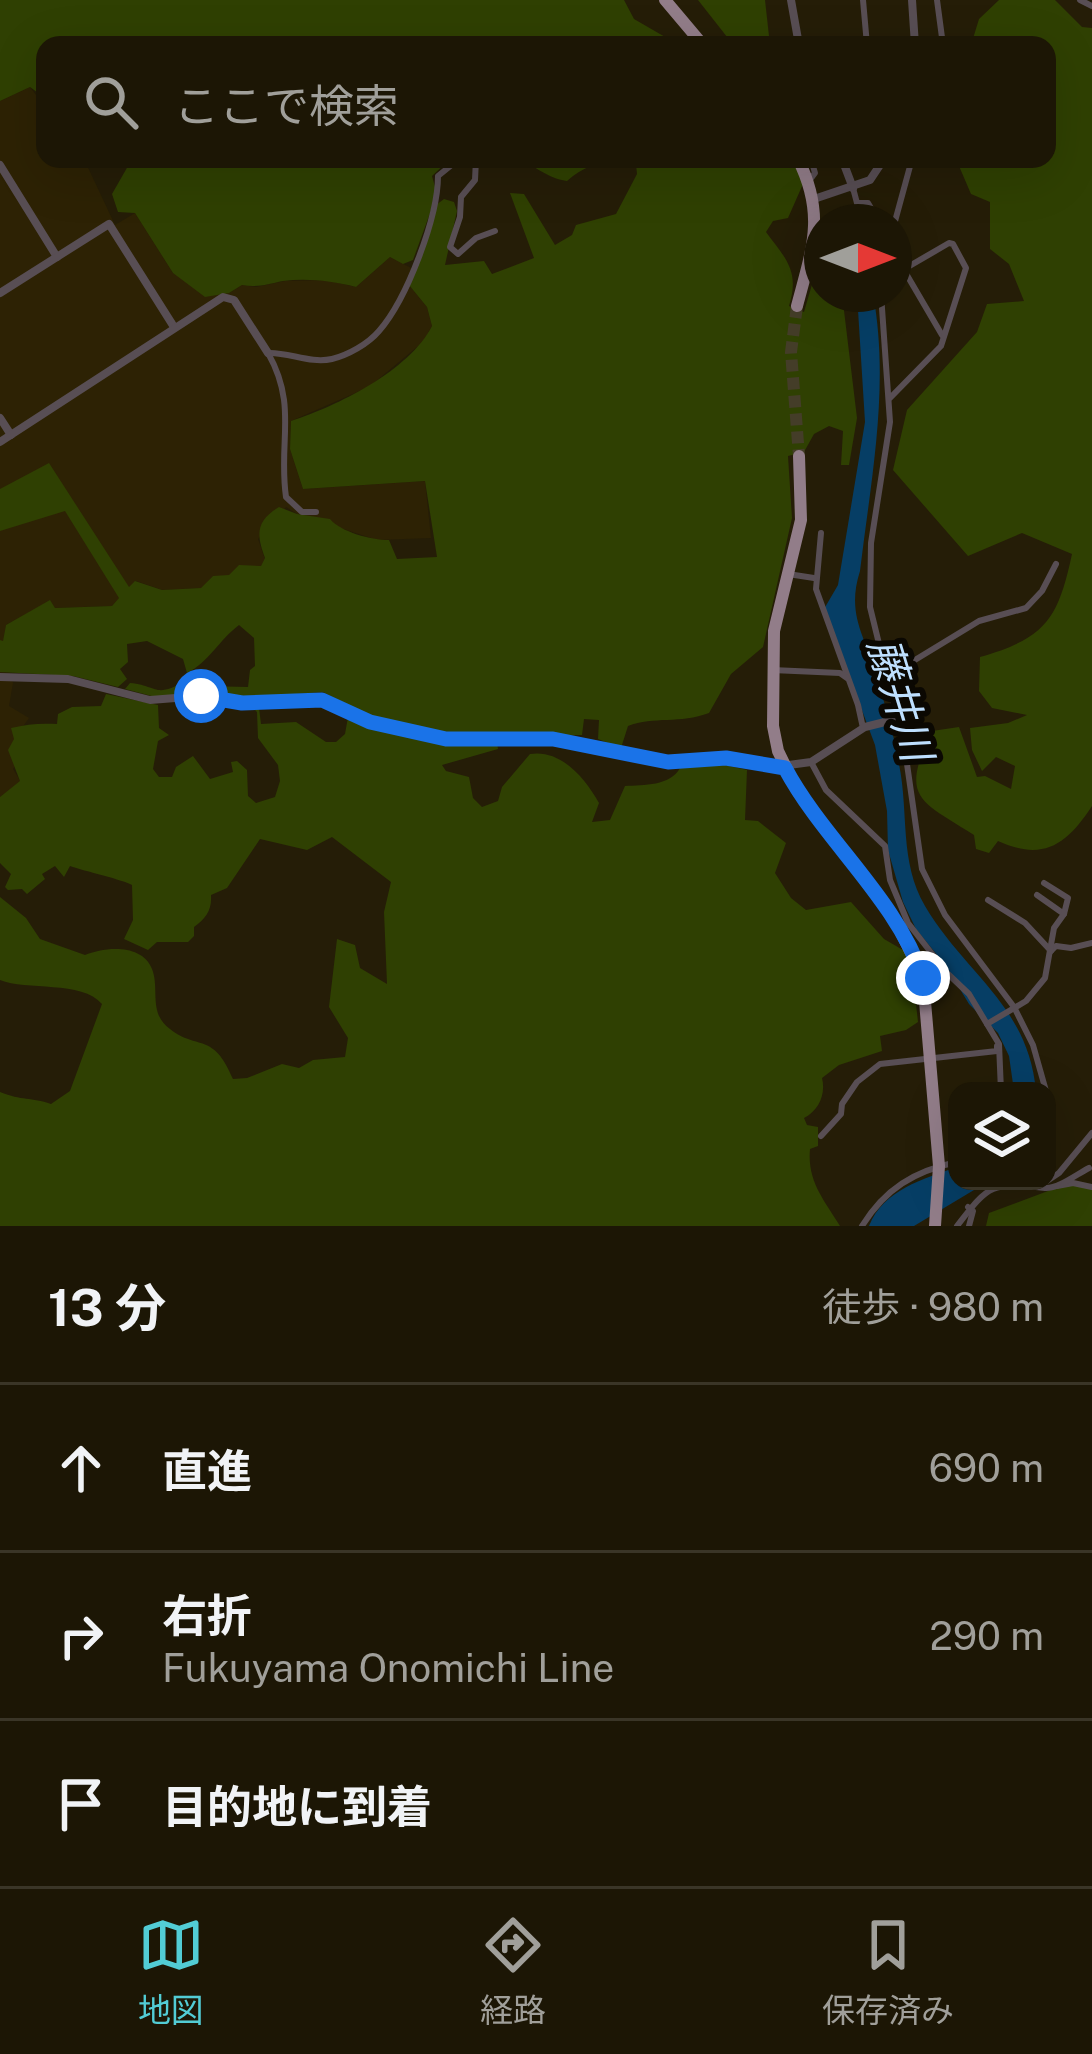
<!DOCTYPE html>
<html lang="ja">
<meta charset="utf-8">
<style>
body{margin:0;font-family:"Public Sans","Noto Sans JP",sans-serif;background:#251f0f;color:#f1f3f6}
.controls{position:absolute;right:36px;bottom:36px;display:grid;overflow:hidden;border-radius:24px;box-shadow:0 12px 48px #0002}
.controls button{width:108px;height:108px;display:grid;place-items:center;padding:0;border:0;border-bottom:3px solid #3a3527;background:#1c1605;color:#f1f3f6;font:60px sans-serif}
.compass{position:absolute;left:804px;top:204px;width:108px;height:108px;border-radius:50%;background:#1c1605;box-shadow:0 12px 48px #0002;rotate:90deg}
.stop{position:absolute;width:36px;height:36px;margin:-27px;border:9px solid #1a73e8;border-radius:50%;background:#fff}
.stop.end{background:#1a73e8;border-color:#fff;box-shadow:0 3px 12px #0008}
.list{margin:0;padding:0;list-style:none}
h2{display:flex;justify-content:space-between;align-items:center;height:156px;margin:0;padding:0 48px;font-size:51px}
h2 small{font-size:39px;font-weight:400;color:#a09f9a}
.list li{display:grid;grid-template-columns:78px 1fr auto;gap:36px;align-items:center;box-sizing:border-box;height:168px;padding:0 48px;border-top:3px solid #3a3527}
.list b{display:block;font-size:45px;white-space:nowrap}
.list p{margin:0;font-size:39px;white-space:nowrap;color:#a09f9a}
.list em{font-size:39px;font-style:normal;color:#a09f9a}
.icon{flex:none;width:66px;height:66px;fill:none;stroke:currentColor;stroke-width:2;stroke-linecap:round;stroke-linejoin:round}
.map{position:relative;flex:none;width:1092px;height:1226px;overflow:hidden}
.search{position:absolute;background:#1c1605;box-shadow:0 12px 48px #0002;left:36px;right:36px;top:36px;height:132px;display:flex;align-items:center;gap:30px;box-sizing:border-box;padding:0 42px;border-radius:24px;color:#a09f9a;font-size:45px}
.sheet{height:660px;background:#1c1605}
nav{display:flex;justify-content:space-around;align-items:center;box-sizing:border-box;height:168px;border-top:3px solid #3a3527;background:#1c1605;font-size:33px;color:#a09f9a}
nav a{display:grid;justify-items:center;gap:6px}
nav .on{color:#52ccd5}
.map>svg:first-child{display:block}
.built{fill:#2d2204}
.green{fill:#2f4002}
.water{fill:#063e65}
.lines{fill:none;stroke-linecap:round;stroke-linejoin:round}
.primary-tunnel{stroke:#443d28;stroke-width:12;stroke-dasharray:12 6;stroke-linecap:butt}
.minor{stroke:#584e54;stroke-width:6}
.tertiary{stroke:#584e54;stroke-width:8}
.primary{stroke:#927d89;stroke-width:12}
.route{stroke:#1a73e8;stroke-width:15}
.labels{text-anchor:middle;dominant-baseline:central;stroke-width:12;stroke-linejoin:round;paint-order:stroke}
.water-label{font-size:42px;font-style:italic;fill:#bedffe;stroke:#0b0802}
</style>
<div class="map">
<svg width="1092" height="1226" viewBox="0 0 1092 1226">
<rect width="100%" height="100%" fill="#251d07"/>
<g class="built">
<polygon points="30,87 45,107 45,159 84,159 115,225 135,213 173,273 229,293 242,285 256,287 285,281 326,280 356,287 390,257 415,270 409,285 427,307 432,326 423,342 369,387 291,421 290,449 303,489 425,481 431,538 377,540 297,514 286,507 258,539 265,559 261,566 220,578 213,576 202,588 162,590 136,581 112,606 55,608 50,601 6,625 3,642 0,640 0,101"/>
<polygon points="0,672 10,673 13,683 9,706 29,718 14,739 16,764 13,769 21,782 0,797"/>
</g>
<g class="green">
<polygon points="0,0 624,0 634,19 679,45 45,45 45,98 30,87 0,101"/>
<polygon points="698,0 765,0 770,45 731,42"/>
<path d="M 999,0 L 1055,0 L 1082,27 L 1092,28 L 1092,806 C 1067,844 1044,862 998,841 L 989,853 L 976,849 L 974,835 C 920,800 899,799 932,731 L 959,727 L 977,777 L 985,776 L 1011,789 L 1015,766 L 996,757 L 982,771 L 972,750 L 970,728 L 1008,723 L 1027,715 L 992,708 L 979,691 L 980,657 C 1046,638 1058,619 1072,554 L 1022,533 L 968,556 L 893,470 L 907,410 L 977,332 L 987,304 L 1024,301 L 1009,264 L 990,249 L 990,202 L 971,194 L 956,159 L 1047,159 L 1047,45 L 971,45 L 979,19 Z"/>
<path d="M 132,159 L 450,159 L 432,176 L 437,194 L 413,260 L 403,264 L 390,257 L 356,287 C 332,281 308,278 283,281 C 268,284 257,288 242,285 L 229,293 L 205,297 L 173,273 L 135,213 L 118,212 L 112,194 Z"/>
<path d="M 517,159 L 799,159 L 803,184 L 788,218 L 773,221 L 766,232 C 786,259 800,271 789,306 L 804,312 L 822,250 L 822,294 L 842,294 L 857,418 L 849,465 L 841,465 L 843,431 L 829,426 L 814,434 L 804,452 L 788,456 L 792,518 L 763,647 L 731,674 L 709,713 C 680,724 654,716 628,726 L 621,748 L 598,739 L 599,720 L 584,719 L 582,735 L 462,737 L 370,716 L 323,692 L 245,698 L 200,689 L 163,699 L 125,689 L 130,683 C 160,686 153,699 188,680 L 202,686 L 248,687 L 250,670 L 255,666 L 254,638 L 239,625 C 219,640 209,662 187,673 L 183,659 L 147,641 L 127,644 L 128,662 L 120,669 L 127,679 L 118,687 L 73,676 L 0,672 L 0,640 L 3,641 L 6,625 L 50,600 L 55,608 L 112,606 L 119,598 L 65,511 L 0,531 L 0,489 L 49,463 L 129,587 L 135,581 L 162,590 L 201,588 L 213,576 L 229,575 L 239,565 L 261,566 L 265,558 C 256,534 256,521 279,507 L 297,514 L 330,519 C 341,532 371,540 389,540 L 397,559 L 437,557 L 425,481 L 303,489 L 290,449 L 291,421 C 337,406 409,371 432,326 L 427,307 L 409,285 L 436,205 L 444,199 L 454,202 L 457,211 L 445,265 L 484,261 L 492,274 L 534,258 L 510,193 L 524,194 L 555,245 L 572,235 L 576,225 L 616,214 L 637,174 L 636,164 C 608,158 588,163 567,181 C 546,178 537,166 517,159 Z"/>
<path d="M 106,694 L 158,705 L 159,728 L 169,735 L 158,741 L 153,769 L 159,777 L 172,777 L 176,767 L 193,756 L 210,779 L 233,772 L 231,762 L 237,761 L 247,770 L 248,796 L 256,803 L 275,797 L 280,781 L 278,765 L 258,738 L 257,712 L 252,707 L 259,708 L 261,724 L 296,722 L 326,742 L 336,742 L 345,734 L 348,717 L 446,742 L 497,743 L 498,749 L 442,765 L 446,771 L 469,777 L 473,798 L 482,807 L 498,801 L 502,787 L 530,754 C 561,749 585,778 599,803 L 592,822 L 610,820 L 625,786 C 644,785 670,786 680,768 L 724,765 L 747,770 L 745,820 L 758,821 L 786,843 L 775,873 L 791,898 L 806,910 L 851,902 L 884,939 L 903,950 L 912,967 L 918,1022 L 906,1030 L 880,1036 L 882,1051 L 839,1065 L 822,1078 C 826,1094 819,1110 804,1118 L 807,1125 L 818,1127 L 818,1146 L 810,1149 C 807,1181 824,1200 840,1226 L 0,1226 L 0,1092 C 22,1101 31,1097 51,1104 L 70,1091 L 102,1004 C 82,980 26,991 0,980 L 0,897 L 26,918 L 40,939 L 85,955 C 104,947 142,943 152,969 C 160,989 148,1013 170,1029 C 198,1051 213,1031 233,1079 L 247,1078 L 282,1064 L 299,1068 L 313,1060 L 345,1057 L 348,1038 L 329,1007 L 337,939 L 355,945 L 360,968 L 387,984 L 384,912 L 391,882 L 332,837 L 307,850 L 260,839 L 227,888 L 211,895 C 212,910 206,918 194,927 L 194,936 L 188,942 L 157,942 L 148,950 L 124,939 L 133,920 L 132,885 C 124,880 84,871 70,866 L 64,877 L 55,866 L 42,874 L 45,879 L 27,894 L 22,889 L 8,890 L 5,887 L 11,874 L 0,863 L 0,797 L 20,781 L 8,750 L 14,739 L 11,728 C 27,724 41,723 57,724 L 58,714 L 72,707 L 101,706 Z"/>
<polygon points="1064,1185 1092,1186 1092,1226 986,1226 989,1213"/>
</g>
<g class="water">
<path d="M 857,294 L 873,294 C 890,386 871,479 860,571 C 846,615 865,635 876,675 C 885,705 894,734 899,764 C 909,813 899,861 925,906 C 965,974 1028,1005 1036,1091 L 1014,1091 L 1009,1056 L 998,1033 L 969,1004 L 946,966 L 916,929 L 903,902 L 888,850 L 887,811 L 875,745 L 824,609 L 838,585 L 865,422 Z"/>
<path d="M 957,1167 L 957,1181 L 1020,1181 L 984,1184 L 914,1226 L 869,1226 C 883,1190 923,1179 957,1167 Z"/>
</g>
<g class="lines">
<polyline class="primary-tunnel" points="797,306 791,352 799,456"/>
<g class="minor">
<polyline points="863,0 867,45"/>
<polyline points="937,0 943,45"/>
<polyline points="1080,0 1092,6"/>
<polyline points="476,159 475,180 461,197 460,217 450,247 458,254 476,238 495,231"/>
<polyline points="809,181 815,173 811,159"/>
<polyline points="853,188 862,222"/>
<polyline points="858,203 868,203 879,222"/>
<polyline points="894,225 912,159"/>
<polyline points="894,253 942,335"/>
<polyline points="881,294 890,422 871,543 870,607 905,750 922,869 945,915 1014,1007 1033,1045 1046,1091"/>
<path d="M 268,353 C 289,352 310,364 332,359 C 348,355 368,344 379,331 C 407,299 438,217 438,176 L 459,159"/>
<path d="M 268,353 C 298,406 278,442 286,497 L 302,512 L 316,512"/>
<polyline points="890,398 941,346 966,268 953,244 949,243 894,275"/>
<polyline points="821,533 816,589 858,705 863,728"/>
<polyline points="788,574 814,578"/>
<polyline points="772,670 840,673 847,678"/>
<polyline points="887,677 979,621 1026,608 1042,591 1056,564"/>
<polyline points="811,762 826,790 885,846 890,880 908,923 947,973 969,994 999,1044 1001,1091"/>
<polyline points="1037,895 1064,914"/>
<polyline points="988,900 1025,923 1051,951"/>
<polyline points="1051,951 1056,946 1071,948 1092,943"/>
<polyline points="987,1024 1026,1001 1045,978 1054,928 1064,914 1068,898 1044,883"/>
<polyline points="1047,1102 1047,1104"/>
<polyline points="821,1136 841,1114 842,1104 857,1082 880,1064 997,1051 997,1046"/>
<polyline points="1047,1181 1059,1173 1092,1133"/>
<polyline points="1057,1186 1073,1183 1092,1187"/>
<polyline points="968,1207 973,1211 969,1226"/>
<path d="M 862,1226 C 885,1189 914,1171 957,1162"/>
<path d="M 957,1226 C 990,1183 991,1183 1045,1188 C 1058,1189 1077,1174 1089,1168"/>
</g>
<g class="tertiary">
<polyline points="791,0 799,45"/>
<polyline points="912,0 915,45"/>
<polyline points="842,159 853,188"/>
<polyline points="0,165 57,257"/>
<polyline points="814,199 870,180 884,159"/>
<polyline points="0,293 109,224 174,327"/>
<polyline points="0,418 11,435"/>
<polyline points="0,442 223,297 234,300 268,353"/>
<polyline points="0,677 68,679 150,700 201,696 242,703 323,700 371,721 446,738 553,739 667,762 726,758 774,767 811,762 865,727 897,719"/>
</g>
<g class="primary">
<polyline points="665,0 703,45"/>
<path d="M 797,306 C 812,249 826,215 798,159"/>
<polyline points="799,456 801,520 774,631 773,726 778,751 798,792 895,920 923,978 939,1166 935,1226"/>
</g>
</g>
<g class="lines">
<path class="route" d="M 201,696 L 242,703 L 322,700 L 370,722 L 446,739 L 553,739 L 668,762 L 726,758 L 785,768 C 824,841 896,898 923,978"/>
</g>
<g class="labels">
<g class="water-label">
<text transform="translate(901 699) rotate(73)">藤井川</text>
</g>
</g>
</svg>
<div class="controls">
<button><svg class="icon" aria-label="layers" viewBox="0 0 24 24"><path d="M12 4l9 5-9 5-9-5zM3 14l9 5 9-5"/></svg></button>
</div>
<svg class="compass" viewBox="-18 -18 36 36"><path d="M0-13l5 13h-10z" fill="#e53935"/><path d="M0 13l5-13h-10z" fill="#a09f9a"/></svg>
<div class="stop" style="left:201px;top:696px"></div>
<div class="stop end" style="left:923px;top:978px"></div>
<div class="search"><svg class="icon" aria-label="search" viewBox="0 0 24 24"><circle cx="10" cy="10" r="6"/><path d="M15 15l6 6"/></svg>ここで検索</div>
</div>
<section class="sheet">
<h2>13 分<small>徒歩 · 980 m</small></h2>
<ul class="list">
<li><svg class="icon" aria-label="ahead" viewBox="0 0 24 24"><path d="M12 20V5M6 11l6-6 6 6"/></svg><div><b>直進</b></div><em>690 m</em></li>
<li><svg class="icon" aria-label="right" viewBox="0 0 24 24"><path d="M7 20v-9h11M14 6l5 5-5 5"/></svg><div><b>右折</b><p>Fukuyama Onomichi Line</p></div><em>290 m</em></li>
<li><svg class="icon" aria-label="arrive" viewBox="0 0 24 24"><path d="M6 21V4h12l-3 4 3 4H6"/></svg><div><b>目的地に到着</b></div></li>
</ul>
</section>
<nav>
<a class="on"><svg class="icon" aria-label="map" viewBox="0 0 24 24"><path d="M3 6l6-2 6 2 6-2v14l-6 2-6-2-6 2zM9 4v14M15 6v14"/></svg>地図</a>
<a><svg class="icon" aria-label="directions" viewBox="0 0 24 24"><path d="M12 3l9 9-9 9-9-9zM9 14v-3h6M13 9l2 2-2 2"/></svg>経路</a>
<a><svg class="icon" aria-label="saved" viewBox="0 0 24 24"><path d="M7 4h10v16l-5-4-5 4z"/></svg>保存済み</a>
</nav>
